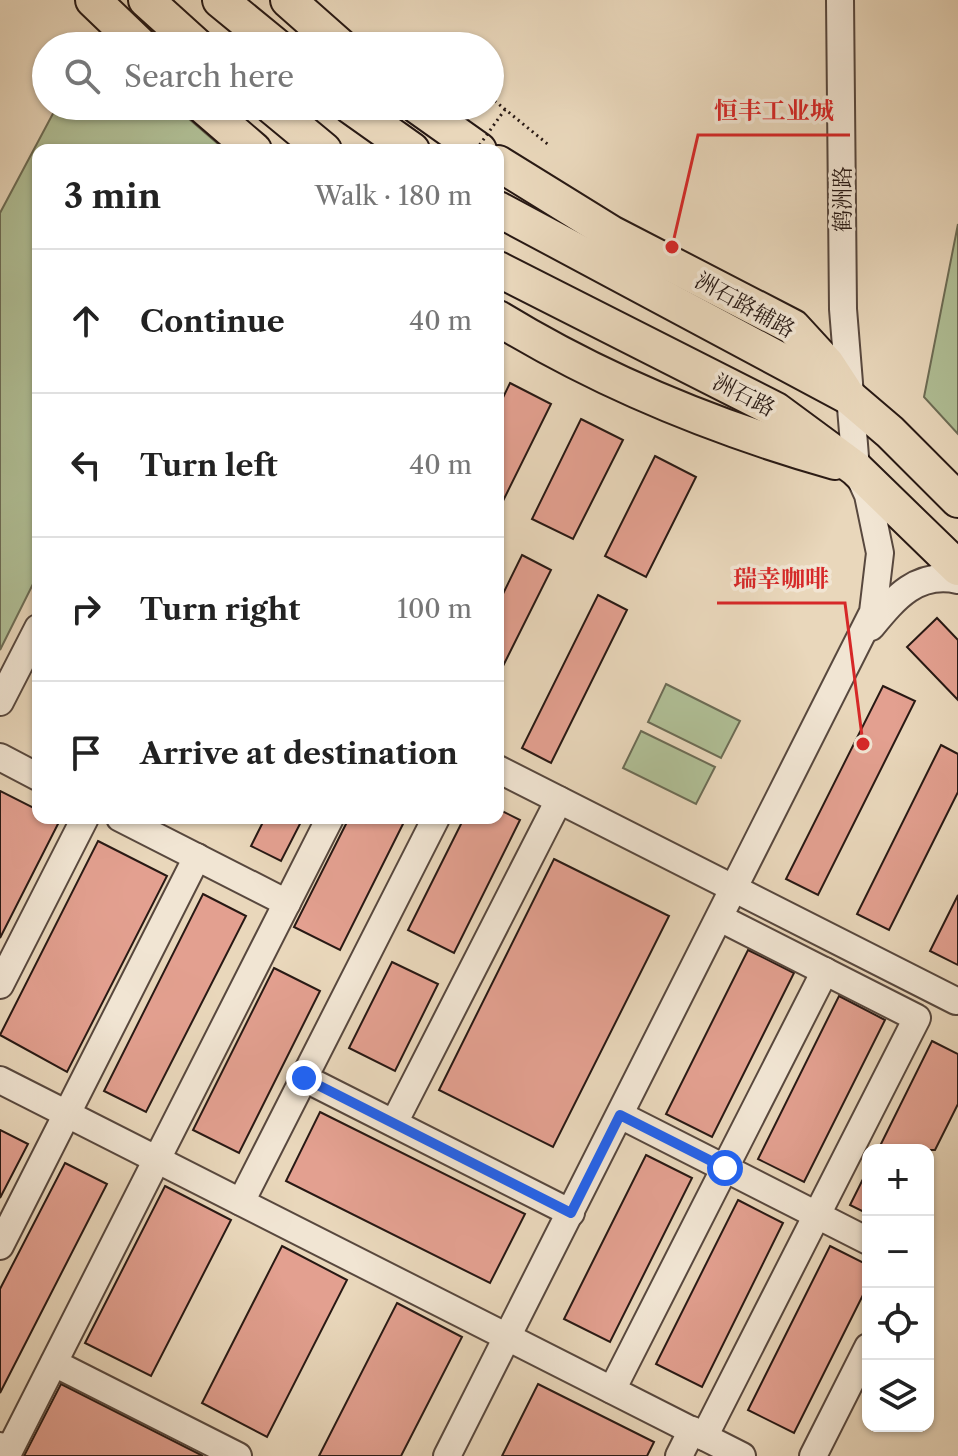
<!DOCTYPE html>
<meta charset="utf-8">
<style>
body{margin:0;font-family:"Libre Caslon Text","Noto Serif SC",serif;background:#f6f6f6;color:#222}
.controls{position:absolute;right:24px;bottom:24px;display:grid;overflow:hidden;border-radius:16px;box-shadow:0 2px 6px #0004}
.controls button{width:72px;height:72px;display:grid;place-items:center;padding:0;border:0;border-bottom:2px solid #e0e0e0;background:#fff;color:#222;font:40px sans-serif}
.stop{position:absolute;width:24px;height:24px;margin:-18px;border:6px solid #2563eb;border-radius:50%;background:#fff}
.stop.end{background:#2563eb;border-color:#fff;box-shadow:0 2px 8px #0008}
.list{margin:0;padding:0;list-style:none}
h2{display:flex;justify-content:space-between;align-items:center;height:104px;margin:0;padding:0 32px;font-size:34px}
h2 small{font-size:26px;font-weight:400;color:#767676}
.list li{display:grid;grid-template-columns:52px 1fr auto;gap:24px;align-items:center;box-sizing:border-box;height:144px;padding:0 32px;border-top:2px solid #e0e0e0}
.list b{display:block;font-size:30px;white-space:nowrap}
.list em{font-size:26px;font-style:normal;color:#767676}
.icon{flex:none;width:44px;height:44px;fill:none;stroke:currentColor;stroke-width:2;stroke-linecap:round;stroke-linejoin:round}
.map{position:relative;flex:none;width:958px;height:1456px;overflow:hidden}
.search{position:absolute;background:#fff;box-shadow:0 2px 6px #0004;left:32px;top:32px;width:472px;height:88px;display:flex;align-items:center;gap:20px;box-sizing:border-box;padding:0 28px;border-radius:44px;color:#767676;font-size:30px}
.panel{position:absolute;background:#fff;box-shadow:0 2px 6px #0004;left:32px;top:144px;width:472px;height:680px;border-radius:16px}
.map>svg:first-child{display:block}
.green{fill:#b0bf96;stroke:#6c6c55;stroke-width:2}
.building{fill:#e3a090;stroke:#281914;stroke-width:2}
.lines{fill:none;stroke-linecap:round;stroke-linejoin:round}
.minor-casing{stroke:#58483e;stroke-width:30}
.major-casing{stroke:#281914;stroke-width:38}
.path{stroke:#281914;stroke-width:3;stroke-dasharray:2 4;stroke-linecap:butt}
.minor{stroke:#f1e5d3;stroke-width:26}
.major{stroke:#e9d7bb;stroke-width:34}
.path-bridge{stroke:#281914;stroke-width:3;stroke-dasharray:2 4;stroke-linecap:butt}
.route{stroke:#2563eb;stroke-width:10}
.labels{text-anchor:middle;dominant-baseline:central;stroke-width:7;stroke-linejoin:round;paint-order:stroke}
.street-label{font-size:22px;fill:#281914;stroke:#f1e5d3}
.leader{fill:none;stroke:#d62828;stroke-width:3}
.callout-dot{fill:#d62828;stroke:#f1e5d3;stroke-width:3}
.callout-label{font-size:24px;text-anchor:middle;font-weight:bold;fill:#d62828;stroke:#f1e5d3;stroke-width:7;stroke-linejoin:round;paint-order:stroke}
</style>
<div class="map">
<svg width="958" height="1456" viewBox="0 0 958 1456">
<rect width="100%" height="100%" fill="#e9d7bb"/>
<filter id="stains"><feTurbulence type="fractalNoise" baseFrequency=".0025" numOctaves="4"/><feColorMatrix values="0 0 0 0 .2 0 0 0 0 .09 0 0 0 0 .02 0 0 0 .5 -.17"/></filter>
<radialGradient id="worn" r=".72"><stop offset=".6" stop-color="#630" stop-opacity="0"/><stop offset="1" stop-color="#630" stop-opacity=".3"/></radialGradient>
<g class="green">
<polygon points="57,106 174,106 225,150 38,150 38,574 0,650 0,213"/>
<polygon points="958,224 958,434 924,397"/>
<polygon points="666,684 740,721 721,758 648,722"/>
<polygon points="641,731 715,767 696,804 623,768"/>
</g>
<g class="building">
<polygon points="510,383 551,404 498,511 498,408"/>
<polygon points="581,419 623,440 573,539 532,519"/>
<polygon points="655,456 696,477 646,577 605,556"/>
<polygon points="522,555 551,570 498,676 498,604"/>
<polygon points="598,595 627,610 551,763 522,748"/>
<polygon points="937,618 958,640 958,700 907,647"/>
<polygon points="883,686 915,701 818,895 786,879"/>
<polygon points="941,745 958,754 958,792 889,930 857,914"/>
<polygon points="0,791 38,810 38,818 61,818 0,938"/>
<polygon points="498,809 520,820 454,953 408,930 464,818 498,818"/>
<polygon points="265,818 303,818 281,861 251,846"/>
<polygon points="349,818 406,818 340,950 294,927"/>
<polygon points="98,841 167,876 67,1072 0,1035"/>
<polygon points="554,859 669,916 553,1147 439,1090"/>
<polygon points="203,894 246,916 146,1112 104,1091"/>
<polygon points="958,895 958,965 930,951"/>
<polygon points="748,950 794,973 712,1137 666,1114"/>
<polygon points="392,962 438,984 395,1071 349,1048"/>
<polygon points="274,968 320,991 239,1153 193,1130"/>
<polygon points="839,996 885,1020 804,1182 758,1159"/>
<polygon points="932,1041 958,1054 958,1104 935,1150 878,1150"/>
<polygon points="320,1112 525,1214 490,1283 286,1181"/>
<polygon points="0,1130 28,1144 0,1198"/>
<polygon points="646,1155 692,1178 610,1342 564,1319"/>
<polygon points="65,1163 107,1184 0,1393 0,1289"/>
<polygon points="868,1169 868,1214 850,1205"/>
<polygon points="165,1186 231,1220 151,1376 85,1343"/>
<polygon points="738,1200 783,1223 702,1387 656,1364"/>
<polygon points="282,1246 347,1280 267,1437 202,1403"/>
<polygon points="830,1246 868,1265 868,1285 794,1433 748,1410"/>
<polygon points="397,1303 462,1337 401,1456 319,1456"/>
<polygon points="61,1384 203,1456 24,1456"/>
<polygon points="538,1384 654,1442 647,1456 502,1456"/>
</g>
<g class="lines">
<g class="minor-casing">
<g id="minor">
<path d="M 871,627 C 895,598 917,571 958,580"/>
<polyline points="0,702 38,628"/>
<polyline points="0,757 38,777"/>
<polyline points="498,769 956,1001"/>
<polyline points="120,818 287,903"/>
<polyline points="0,985 85,818"/>
<polyline points="304,1078 571,1213"/>
<polyline points="0,1080 742,1456"/>
<polyline points="620,1115 868,1241"/>
<polyline points="394,1123 559,800"/>
<polyline points="241,1202 436,818"/>
<polyline points="0,1246 197,857"/>
<polyline points="54,1363 238,1456"/>
<polyline points="612,1390 825,971"/>
<polyline points="704,1437 917,1018 720,918"/>
<polyline points="0,1446 9,1451 330,818"/>
<polyline points="447,1456 873,612 880,553 868,495 856,469 843,309 840,0"/>
<polyline points="679,1456 692,1430"/>
<polyline points="813,1456 868,1347"/>
</g>
</g>
<g class="major-casing">
<g id="major">
<polyline points="93,0 141,46"/>
<polyline points="146,0 197,46"/>
<polyline points="220,0 276,46"/>
<polyline points="288,0 340,46"/>
<polyline points="203,106 254,150"/>
<polyline points="271,106 324,150"/>
<polyline points="350,106 412,150"/>
<polyline points="417,106 479,150"/>
<polyline points="498,163 611,233 793,327 827,364 844,390"/>
<polyline points="498,209 849,397 890,432 958,500"/>
<polyline points="498,269 776,410 856,469 958,568"/>
<path d="M 498,318 C 601,381 719,429 835,462"/>
</g>
</g>
<g class="path">
<polyline points="397,38 410,46"/>
<polyline points="490,97 550,146"/>
</g>
<use href="#minor" class="minor"/>
<use href="#major" class="major"/>
<polyline class="path-bridge" points="476,150 506,108"/>
</g>
<g class="lines">
<polyline class="route" points="304,1078 571,1213 620,1115 725,1168"/>
</g>
<g class="labels">
<g class="street-label">
<text transform="translate(842 199) rotate(-90)">鹤洲路</text>
<text transform="translate(745 305) rotate(29)">洲石路辅路</text>
<text transform="translate(744 395) rotate(27)">洲石路</text>
</g>
</g>
<path class="leader" d="M672 247L698 135H850M863 744L845 603H717"/>
<g class="callout-dot">
<circle cx="672" cy="247" r="8"/>
<circle cx="863" cy="744" r="8"/>
</g>
<g class="callout-label">
<text x="774" y="119">恒丰工业城</text>
<text x="781" y="587">瑞幸咖啡</text>
</g>
<rect width="100%" height="100%" filter="url(#stains)"/>
<rect width="100%" height="100%" fill="url(#worn)"/>
</svg>
<div class="controls">
<button>+</button>
<button>−</button>
<button><svg class="icon" aria-label="locate" viewBox="0 0 24 24"><circle cx="12" cy="12" r="6"/><path d="M12 2v4M12 18v4M2 12h4M18 12h4"/></svg></button>
<button><svg class="icon" aria-label="layers" viewBox="0 0 24 24"><path d="M12 4l9 5-9 5-9-5zM3 14l9 5 9-5"/></svg></button>
</div>
<div class="stop" style="left:725px;top:1168px"></div>
<div class="stop end" style="left:304px;top:1078px"></div>
<div class="search"><svg class="icon" aria-label="search" viewBox="0 0 24 24"><circle cx="10" cy="10" r="6"/><path d="M15 15l6 6"/></svg>Search here</div>
<section class="panel">
<h2>3 min<small>Walk · 180 m</small></h2>
<ul class="list">
<li><svg class="icon" aria-label="ahead" viewBox="0 0 24 24"><path d="M12 20V5M6 11l6-6 6 6"/></svg><div><b>Continue</b></div><em>40 m</em></li>
<li><svg class="icon" aria-label="left" viewBox="0 0 24 24"><path d="M17 20v-9H6M10 6l-5 5 5 5"/></svg><div><b>Turn left</b></div><em>40 m</em></li>
<li><svg class="icon" aria-label="right" viewBox="0 0 24 24"><path d="M7 20v-9h11M14 6l5 5-5 5"/></svg><div><b>Turn right</b></div><em>100 m</em></li>
<li><svg class="icon" aria-label="arrive" viewBox="0 0 24 24"><path d="M6 21V4h12l-3 4 3 4H6"/></svg><div><b>Arrive at destination</b></div></li>
</ul>
</section>
</div>
